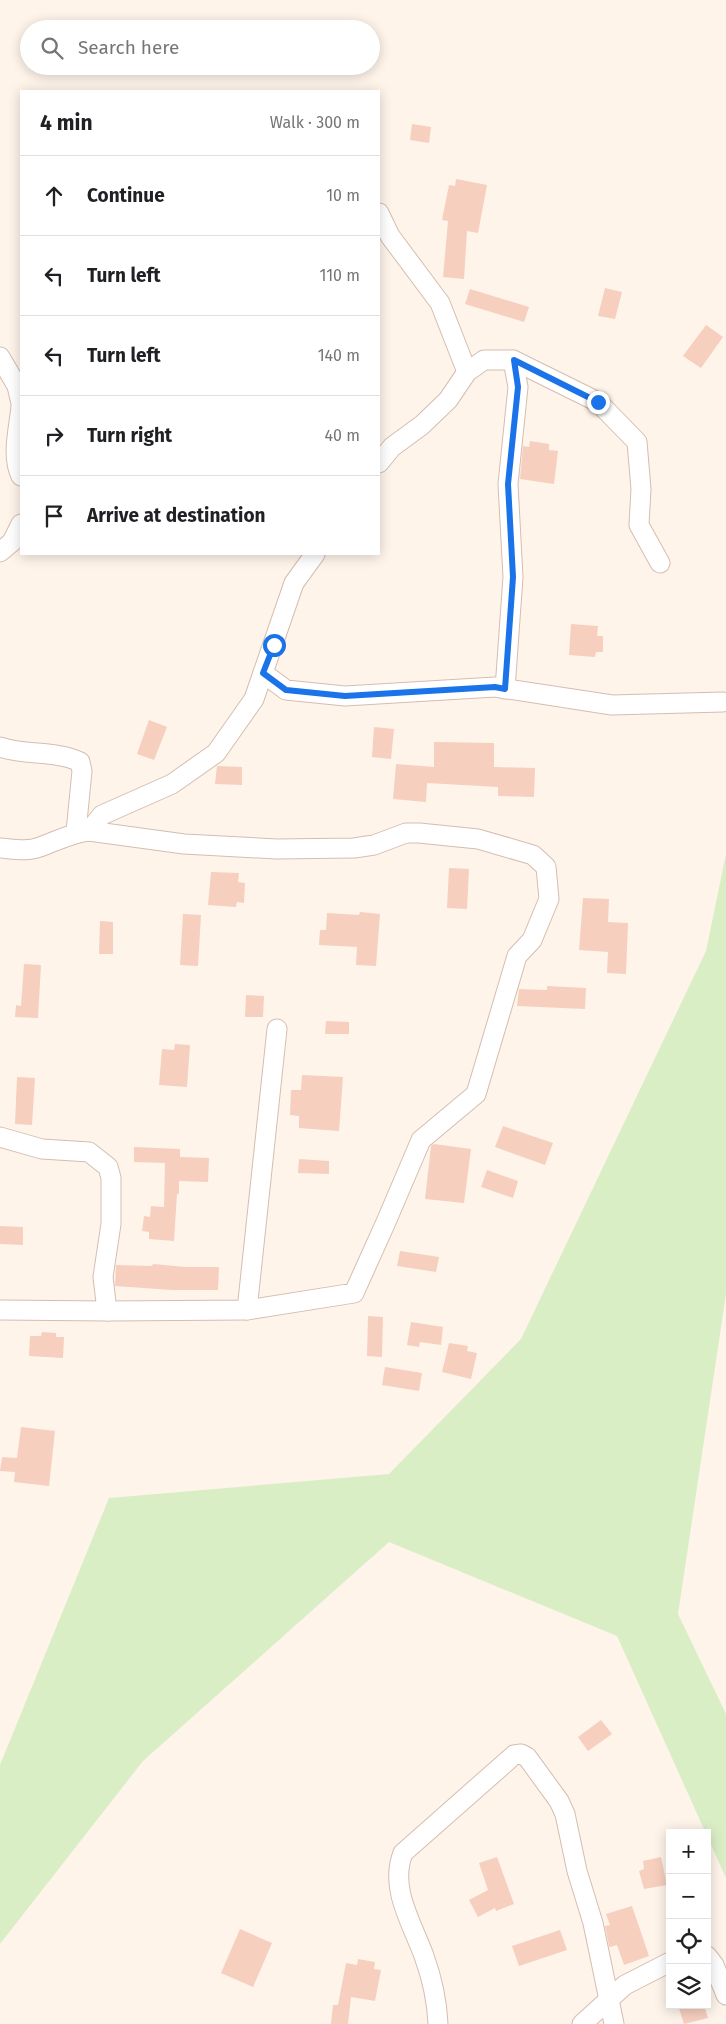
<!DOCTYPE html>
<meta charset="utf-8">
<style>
body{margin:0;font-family:"Fira Sans",sans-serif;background:#f2f2f2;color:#202124}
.controls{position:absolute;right:15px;bottom:15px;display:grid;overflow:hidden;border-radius:0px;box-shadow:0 2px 12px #0003}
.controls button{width:45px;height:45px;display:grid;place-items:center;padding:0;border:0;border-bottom:1px solid #e0e0e0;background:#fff;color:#202124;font:25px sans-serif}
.stop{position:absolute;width:15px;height:15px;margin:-11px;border:4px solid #1a73e8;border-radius:50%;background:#fff}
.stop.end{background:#1a73e8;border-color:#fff;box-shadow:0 1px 5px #0008}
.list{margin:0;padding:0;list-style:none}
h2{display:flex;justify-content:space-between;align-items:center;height:65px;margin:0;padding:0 20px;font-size:21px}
h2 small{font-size:16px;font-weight:400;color:#757577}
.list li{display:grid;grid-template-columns:32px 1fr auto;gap:15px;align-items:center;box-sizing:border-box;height:80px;padding:0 20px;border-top:1px solid #e0e0e0}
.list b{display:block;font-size:19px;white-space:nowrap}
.list em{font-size:16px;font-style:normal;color:#757577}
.icon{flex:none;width:28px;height:28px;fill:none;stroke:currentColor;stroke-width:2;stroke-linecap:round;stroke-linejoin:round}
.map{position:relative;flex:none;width:726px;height:2024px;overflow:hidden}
.search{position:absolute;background:#fff;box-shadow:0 2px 12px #0003;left:20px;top:20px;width:360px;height:55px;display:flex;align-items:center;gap:12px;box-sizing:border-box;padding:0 18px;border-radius:28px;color:#757577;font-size:19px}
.panel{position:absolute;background:#fff;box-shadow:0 2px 12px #0003;left:20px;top:90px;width:360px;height:465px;border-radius:0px}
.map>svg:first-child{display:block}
.green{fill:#daeec6}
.building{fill:#f6cfbf}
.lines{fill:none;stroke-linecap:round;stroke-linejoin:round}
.minor-casing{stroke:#d5bdb0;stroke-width:21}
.minor{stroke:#fff;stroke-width:19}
.route{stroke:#1a73e8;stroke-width:6}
</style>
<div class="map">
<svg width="726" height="2024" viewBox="0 0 726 2024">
<rect width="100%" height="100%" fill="#fef4ea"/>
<polygon class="green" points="726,854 726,1294 678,1614 726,1714 726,1878 617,1636 389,1542 143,1761 0,1944 0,1765 109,1498 389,1474 521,1339 706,951"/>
<g class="building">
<polygon points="412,124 431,127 429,143 410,140"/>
<polygon points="456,179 487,185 478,233 467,231 464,279 443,277 448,221 442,220 449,185 455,186"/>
<polygon points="605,288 622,292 615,319 598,316"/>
<polygon points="470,289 529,307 524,322 465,304"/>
<polygon points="706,325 723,337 701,368 683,356"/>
<polygon points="530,441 549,444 549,450 558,451 554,484 520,479 523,446 529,447"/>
<polygon points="571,624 598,626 597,636 603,636 603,652 596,652 595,657 569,655"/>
<polygon points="149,720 167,727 154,760 137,754"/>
<polygon points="374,727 394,729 391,759 372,757"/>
<polygon points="434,742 494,743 494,767 535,768 534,797 498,796 498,787 427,783 426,802 393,799 396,764 434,767"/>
<polygon points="217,766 242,767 242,785 215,784"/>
<polygon points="449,868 469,869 467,909 447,908"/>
<polygon points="211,872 239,873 238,882 245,883 244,903 237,902 236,907 208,905"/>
<polygon points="583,898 609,899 608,922 628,923 626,974 607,973 608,952 579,950"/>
<polygon points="360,912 380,914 376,966 356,965 357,947 319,945 320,930 326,930 327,913 359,915"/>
<polygon points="183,914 201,915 198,966 180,965"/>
<polygon points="100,921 113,922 113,954 99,954"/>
<polygon points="24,964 41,965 38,1018 15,1017 16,1005 21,1006"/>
<polygon points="547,986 586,988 585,1009 517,1006 519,989 547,990"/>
<polygon points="246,995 264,996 263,1017 245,1017"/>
<polygon points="326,1021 349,1022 349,1034 325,1034"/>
<polygon points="175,1044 190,1045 187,1087 159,1085 162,1049 174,1050"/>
<polygon points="302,1075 343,1077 339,1131 299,1128 299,1116 290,1115 291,1090 301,1090"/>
<polygon points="17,1077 35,1078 32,1125 15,1124"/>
<polygon points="503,1126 553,1143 545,1165 495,1147"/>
<polygon points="434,1144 471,1149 464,1203 425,1199 431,1146"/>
<polygon points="134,1147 180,1149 180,1157 209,1158 208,1182 179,1181 179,1194 177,1194 174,1241 149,1239 149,1232 142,1231 144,1216 150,1217 151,1206 164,1207 165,1163 134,1162"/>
<polygon points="299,1159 329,1161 329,1174 298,1173"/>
<polygon points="487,1170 518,1181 513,1198 481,1187"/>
<polygon points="0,1226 23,1227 23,1245 0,1244"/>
<polygon points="400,1251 439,1257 436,1272 397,1266"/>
<polygon points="153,1264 186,1267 219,1267 218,1290 172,1290 115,1286 116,1265 152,1266"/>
<polygon points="368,1316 383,1317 382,1357 367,1356"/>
<polygon points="411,1322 443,1327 441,1345 420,1342 419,1347 407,1345"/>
<polygon points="42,1332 56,1333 56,1337 64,1337 63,1358 29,1356 30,1336 41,1336"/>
<polygon points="449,1343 468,1346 467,1351 477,1353 471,1379 442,1372"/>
<polygon points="385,1367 422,1373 419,1391 382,1385"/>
<polygon points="21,1427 55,1431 49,1486 14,1482 15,1472 0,1471 2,1457 17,1458"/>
<polygon points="601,1720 612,1734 588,1751 578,1737"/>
<polygon points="497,1857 514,1904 496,1911 495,1908 478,1917 469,1900 488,1890 479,1863"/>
<polygon points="661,1857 667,1885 644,1889 639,1871 644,1869 643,1861"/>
<polygon points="632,1906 649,1956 624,1965 617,1945 610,1947 609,1946 605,1926 610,1925 606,1914"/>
<polygon points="240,1929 272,1943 253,1987 221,1973"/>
<polygon points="560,1930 567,1950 519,1966 512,1946"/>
<polygon points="358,1959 375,1962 374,1969 381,1970 375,2001 351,1997 348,2024 331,2024 333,2005 338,2005 346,1963 357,1965"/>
<polygon points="678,2005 704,2005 708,2018 684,2024"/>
</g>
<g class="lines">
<g class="minor-casing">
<g id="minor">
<polyline points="379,213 390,236 440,303 467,372"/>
<polyline points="0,357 17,386 21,403"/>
<path d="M 21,407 C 19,428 11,456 21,476"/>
<polyline points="379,463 392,447 422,425 448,400 467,372 484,360 513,360 598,402 637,442 641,489 639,525 660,563"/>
<polyline points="0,552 12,542 21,524"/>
<polyline points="263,673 286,690 345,696 495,687 612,705 723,702"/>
<polyline points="505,689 513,577 508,484 518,387 513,360"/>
<path d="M 0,747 C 25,756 56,750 80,762 L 82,771 L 76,832"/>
<polyline points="89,831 102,815 172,784 216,753 254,699 294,583 315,554"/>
<path d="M 0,848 C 13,849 27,852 40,847 C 57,841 71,833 89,831 L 184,844 L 277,849 L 354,848 L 374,845 L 406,833 L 419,833 L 478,839 L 533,855 L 546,867 L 549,899 L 532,940 L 517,956 L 476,1094 L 421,1140 L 386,1222 L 354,1293 L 247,1310 L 107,1311 L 103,1277 L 111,1224 L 111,1178 L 108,1167 L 89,1152 L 42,1149 L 0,1137"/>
<polyline points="0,1310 107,1311"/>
<polyline points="247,1310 277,1029"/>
<polyline points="707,1956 714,1965 726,1995"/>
<path d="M 438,2024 C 437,2001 432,1978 424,1956 C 412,1923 389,1888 403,1853 L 514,1755 L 521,1754 L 527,1757 L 559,1801 L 565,1814 L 577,1871 L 593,1923 L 614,2024"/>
<polyline points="582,2024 625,1985 670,1962"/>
</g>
</g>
<use href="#minor" class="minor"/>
</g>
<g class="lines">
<polyline class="route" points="274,645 263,673 286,690 345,696 495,687 505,689 513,577 508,484 518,387 514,360 598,402"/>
</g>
</svg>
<div class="controls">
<button>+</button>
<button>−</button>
<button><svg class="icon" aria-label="locate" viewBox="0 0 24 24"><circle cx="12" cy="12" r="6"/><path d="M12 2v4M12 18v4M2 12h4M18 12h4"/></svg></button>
<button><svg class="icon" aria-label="layers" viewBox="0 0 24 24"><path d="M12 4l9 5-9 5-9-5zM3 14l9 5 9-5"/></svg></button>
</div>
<div class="stop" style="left:274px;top:645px"></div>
<div class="stop end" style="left:598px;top:402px"></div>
<div class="search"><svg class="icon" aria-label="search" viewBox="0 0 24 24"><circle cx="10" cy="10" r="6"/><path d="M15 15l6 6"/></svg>Search here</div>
<section class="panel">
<h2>4 min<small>Walk · 300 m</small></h2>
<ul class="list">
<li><svg class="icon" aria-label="ahead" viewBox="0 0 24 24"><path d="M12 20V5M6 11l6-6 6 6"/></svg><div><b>Continue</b></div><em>10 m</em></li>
<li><svg class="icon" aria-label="left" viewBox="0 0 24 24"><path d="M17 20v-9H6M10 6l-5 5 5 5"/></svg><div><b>Turn left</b></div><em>110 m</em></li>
<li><svg class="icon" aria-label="left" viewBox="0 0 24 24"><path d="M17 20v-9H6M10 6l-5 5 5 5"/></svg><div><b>Turn left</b></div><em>140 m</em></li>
<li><svg class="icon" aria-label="right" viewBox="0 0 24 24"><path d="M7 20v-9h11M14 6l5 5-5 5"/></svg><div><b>Turn right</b></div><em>40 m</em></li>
<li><svg class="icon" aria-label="arrive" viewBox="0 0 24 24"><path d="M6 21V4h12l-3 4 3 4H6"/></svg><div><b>Arrive at destination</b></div></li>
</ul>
</section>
</div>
